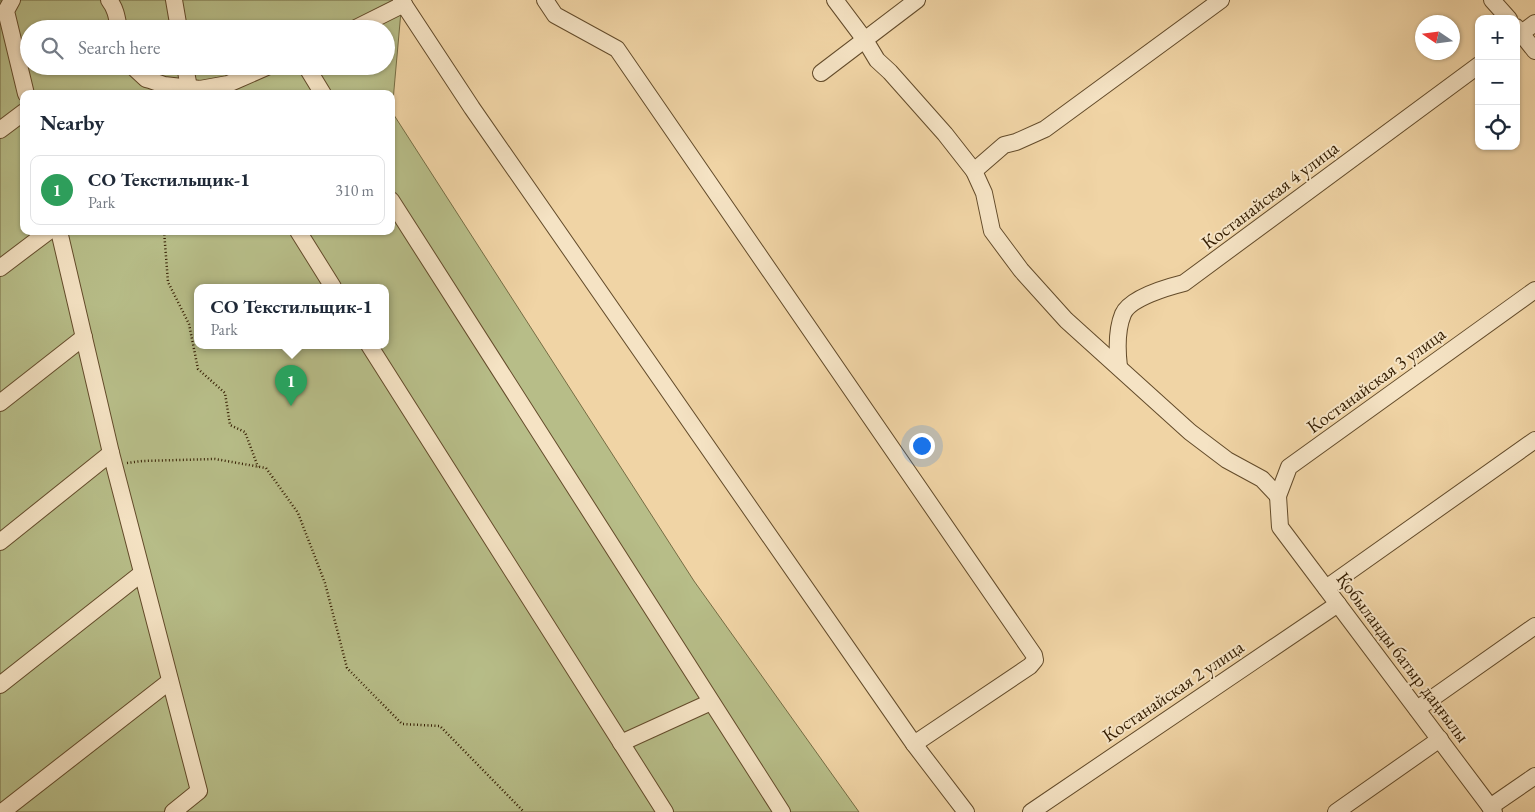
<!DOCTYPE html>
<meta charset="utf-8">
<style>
body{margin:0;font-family:"EB Garamond",serif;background:#f6f6f7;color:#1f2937}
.controls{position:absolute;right:15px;top:15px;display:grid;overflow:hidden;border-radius:10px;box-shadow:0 1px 4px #0004}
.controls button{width:45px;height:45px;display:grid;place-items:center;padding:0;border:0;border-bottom:1px solid #e0e1e3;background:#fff;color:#1f2937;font:25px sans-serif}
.compass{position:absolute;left:1415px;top:15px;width:45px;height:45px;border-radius:50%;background:#fff;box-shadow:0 1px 4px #0004;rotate:283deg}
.you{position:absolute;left:921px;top:445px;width:18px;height:18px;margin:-12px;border:4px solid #fff;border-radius:50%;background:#1a73e8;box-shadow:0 0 0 8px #1a73e833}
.badge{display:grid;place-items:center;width:32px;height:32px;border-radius:50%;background:#111827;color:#fff;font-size:16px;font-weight:700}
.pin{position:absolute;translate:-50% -41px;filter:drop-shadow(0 1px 2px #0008)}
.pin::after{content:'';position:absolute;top:26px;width:18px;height:15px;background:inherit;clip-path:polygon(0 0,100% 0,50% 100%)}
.popup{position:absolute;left:194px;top:284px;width:195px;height:65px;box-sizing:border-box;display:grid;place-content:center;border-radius:10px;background:#fff;filter:drop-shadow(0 1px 4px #0005);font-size:16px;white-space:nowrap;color:#747a83}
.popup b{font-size:19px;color:#1f2937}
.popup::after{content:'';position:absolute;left:50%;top:100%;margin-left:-10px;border:10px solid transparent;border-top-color:#fff}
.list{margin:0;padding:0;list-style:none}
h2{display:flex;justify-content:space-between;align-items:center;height:65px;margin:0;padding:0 20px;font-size:21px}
h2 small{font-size:16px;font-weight:400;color:#747a83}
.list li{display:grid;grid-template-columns:32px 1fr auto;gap:15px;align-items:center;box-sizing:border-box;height:70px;margin:0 10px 10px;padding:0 10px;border:1px solid #e0e1e3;border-radius:10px}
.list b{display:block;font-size:19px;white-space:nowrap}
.list p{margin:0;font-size:16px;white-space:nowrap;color:#747a83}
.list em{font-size:16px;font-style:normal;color:#747a83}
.icon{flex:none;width:28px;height:28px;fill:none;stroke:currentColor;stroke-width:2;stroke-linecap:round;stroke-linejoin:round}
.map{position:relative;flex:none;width:1535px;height:812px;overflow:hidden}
.search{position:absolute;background:#fff;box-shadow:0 1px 4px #0004;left:20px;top:20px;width:375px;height:55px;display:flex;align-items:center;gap:12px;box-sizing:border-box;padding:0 18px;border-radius:28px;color:#747a83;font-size:19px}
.panel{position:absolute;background:#fff;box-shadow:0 1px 4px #0004;left:20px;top:90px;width:375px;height:145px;border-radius:10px}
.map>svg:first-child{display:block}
.green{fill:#b7bd88;stroke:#766d44;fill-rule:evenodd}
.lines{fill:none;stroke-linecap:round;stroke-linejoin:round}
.minor-casing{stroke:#634b2a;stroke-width:18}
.path{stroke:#341d01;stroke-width:2.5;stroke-dasharray:1 2.5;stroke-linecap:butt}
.minor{stroke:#f5e3c4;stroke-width:16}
.labels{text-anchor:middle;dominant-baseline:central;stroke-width:4;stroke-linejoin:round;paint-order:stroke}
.street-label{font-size:19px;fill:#341d01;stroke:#f5e3c4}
</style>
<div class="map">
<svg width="1535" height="812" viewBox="0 0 1535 812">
<rect width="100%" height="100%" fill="#f0d4a5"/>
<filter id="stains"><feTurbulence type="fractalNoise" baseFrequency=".004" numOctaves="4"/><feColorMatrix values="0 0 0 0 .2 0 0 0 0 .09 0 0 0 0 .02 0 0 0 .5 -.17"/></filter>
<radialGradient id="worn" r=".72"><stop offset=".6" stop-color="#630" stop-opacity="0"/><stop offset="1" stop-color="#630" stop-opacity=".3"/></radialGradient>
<path class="green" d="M 0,0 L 402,0 L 392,112 L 694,581 L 859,812 L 0,812 ZM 29,29 L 386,29 L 386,66 L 29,66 ZM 24,94 L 391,94 L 391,231 L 24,231 ZM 197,287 L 385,287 L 385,345 L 197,345 Z"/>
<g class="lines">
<g class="minor-casing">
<g id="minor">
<polyline points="12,0 6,11 26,94"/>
<path d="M 109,0 C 116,9 117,18 119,29"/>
<polyline points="174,0 179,29"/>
<polyline points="401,0 472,108 914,744 966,812"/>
<polyline points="545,0 555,15 617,49 1034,655 1035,660 1030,666 914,744"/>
<polyline points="835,0 865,40 877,60 890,72 945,134 974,171 984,193 992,231 1021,270 1066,320 1190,432 1227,460 1262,479 1278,496"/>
<polyline points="1492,0 1509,19"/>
<polyline points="1516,27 1535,51"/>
<polyline points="354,29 404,4"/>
<polyline points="1516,37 1535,23"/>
<polyline points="132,66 146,79 150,80 164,85 200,89 228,84 269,66"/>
<polyline points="185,66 189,88"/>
<polyline points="306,66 323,94"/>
<polyline points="821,73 917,0"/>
<polyline points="0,130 24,112"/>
<polyline points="974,171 1004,145 1016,142 1045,129 1221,0"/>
<polyline points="391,200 782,812"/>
<polyline points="59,231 111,453"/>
<polyline points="298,231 333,287"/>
<polyline points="0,268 49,231"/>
<polyline points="369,345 665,812"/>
<path d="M 1119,367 C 1117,350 1116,331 1123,314 C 1130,298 1168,287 1184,283 L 1479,65"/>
<polyline points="0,403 84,337"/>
<polyline points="0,542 111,453 199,791 173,812"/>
<polyline points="1326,588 1535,440"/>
<polyline points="0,685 142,573"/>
<polyline points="1417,709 1535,626"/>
<polyline points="621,743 711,702"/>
<polyline points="1490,807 1535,776"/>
<polyline points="2,812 170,681"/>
<polyline points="1031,812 1338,604"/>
<polyline points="1336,812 1440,739"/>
<polyline points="1494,812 1280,527 1278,496 1289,467 1535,290"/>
</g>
</g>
<g class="path">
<polyline points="164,231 168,282 189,324 198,369 225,393 230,425 245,432 258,467"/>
<polyline points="127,463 142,461 215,459 266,468 298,513 325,583 347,668 402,724 440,726 524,812"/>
</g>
<use href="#minor" class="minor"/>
</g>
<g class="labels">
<g class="street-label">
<text transform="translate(1270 195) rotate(-37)">Костанайская 4 улица</text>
<text transform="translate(1376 380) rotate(-36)">Костанайская 3 улица</text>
<text transform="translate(1403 657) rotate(53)">Қобыланды батыр даңғылы</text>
<text transform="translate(1173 691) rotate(-34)">Костанайская 2 улица</text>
</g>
</g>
<rect width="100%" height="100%" filter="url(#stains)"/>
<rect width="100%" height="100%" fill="url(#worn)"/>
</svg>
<div class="controls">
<button>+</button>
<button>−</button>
<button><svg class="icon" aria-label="locate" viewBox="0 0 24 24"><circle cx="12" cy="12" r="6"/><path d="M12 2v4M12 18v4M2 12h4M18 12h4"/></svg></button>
</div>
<svg class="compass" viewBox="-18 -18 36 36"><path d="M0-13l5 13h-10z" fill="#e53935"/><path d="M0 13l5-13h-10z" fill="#747a83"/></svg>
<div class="you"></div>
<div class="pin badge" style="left:291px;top:406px;background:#2e9e5b">1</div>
<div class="popup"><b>СО Текстильщик-1</b>Park</div>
<div class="search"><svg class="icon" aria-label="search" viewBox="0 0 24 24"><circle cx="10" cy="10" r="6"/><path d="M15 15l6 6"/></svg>Search here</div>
<section class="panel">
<h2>Nearby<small></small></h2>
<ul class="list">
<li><span class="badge" style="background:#2e9e5b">1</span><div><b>СО Текстильщик-1</b><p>Park</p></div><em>310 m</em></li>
</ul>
</section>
</div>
